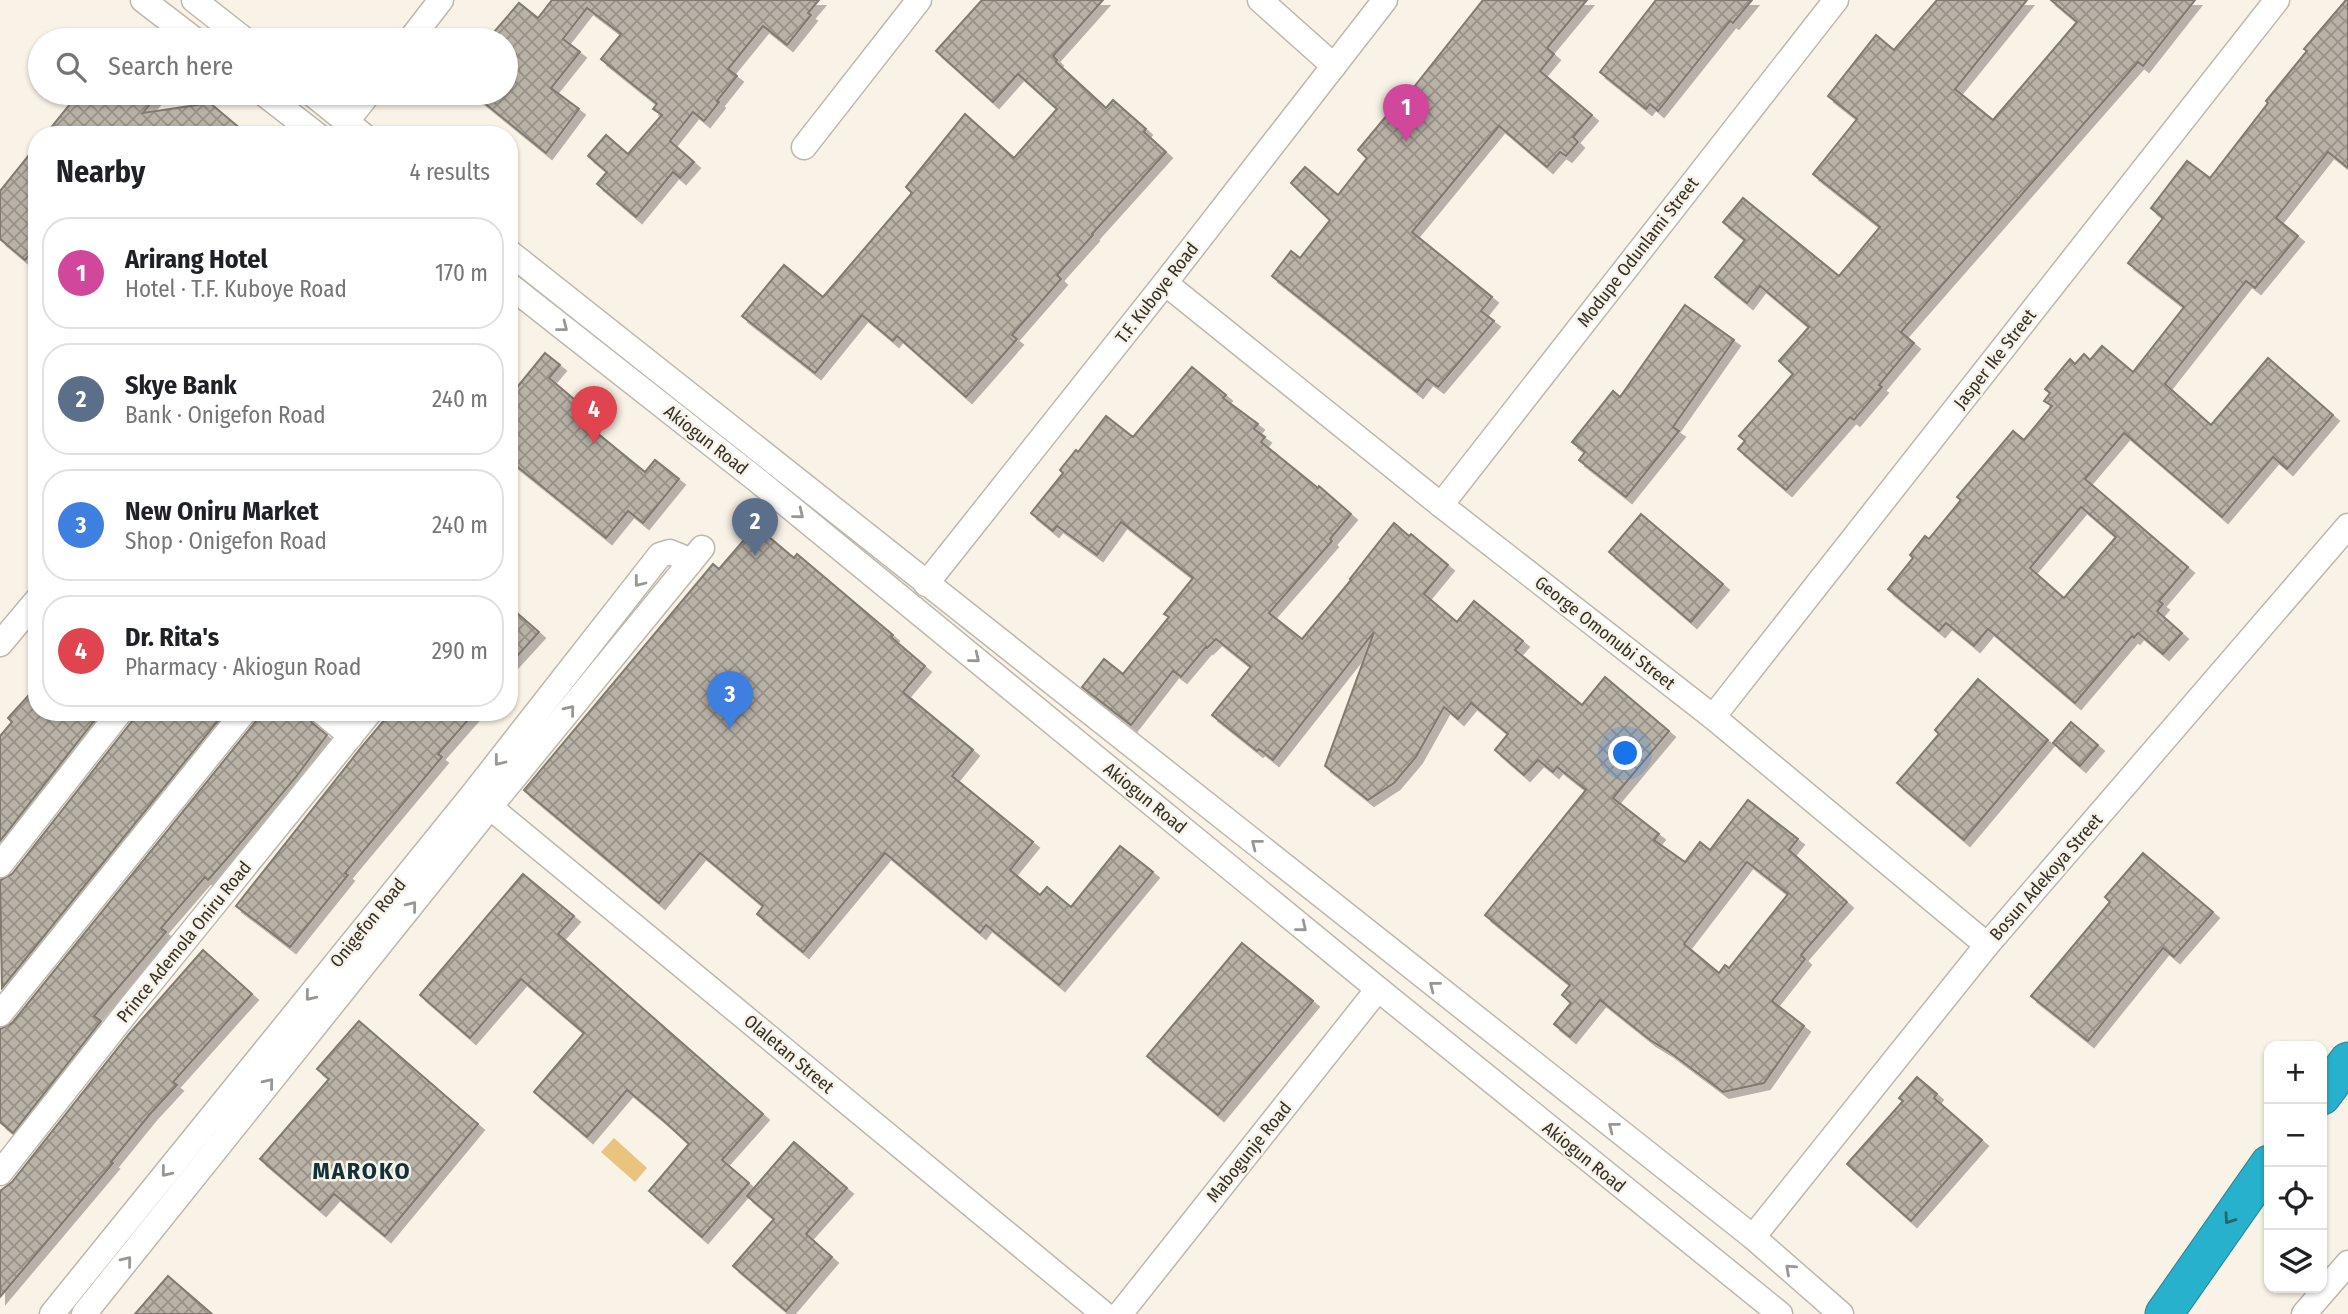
<!DOCTYPE html>
<meta charset="utf-8">
<style>
body{margin:0;font-family:"Fira Sans Condensed",sans-serif;background:#f2f2f2;color:#202124}
.controls{position:absolute;right:21px;bottom:21px;display:grid;overflow:hidden;border-radius:14px;box-shadow:0 2px 5px #0004}
.controls button{width:63px;height:63px;display:grid;place-items:center;padding:0;border:0;border-bottom:2px solid #e0e0e0;background:#fff;color:#202124;font:35px sans-serif}
.you{position:absolute;left:1626px;top:754px;width:24px;height:24px;margin:-18px;border:5px solid #fff;border-radius:50%;background:#1a73e8;box-shadow:0 0 0 10px #1a73e833}
.badge{display:grid;place-items:center;width:46px;height:46px;border-radius:50%;background:#ea580c;color:#fff;font-size:23px;font-weight:700}
.pin{position:absolute;translate:-50% -58px;filter:drop-shadow(0 2px 4px #0008)}
.pin::after{content:'';position:absolute;top:37px;width:24px;height:21px;background:inherit;clip-path:polygon(0 0,100% 0,50% 100%)}
.list{margin:0;padding:0;list-style:none}
h2{display:flex;justify-content:space-between;align-items:center;height:91px;margin:0;padding:0 28px;font-size:30px}
h2 small{font-size:23px;font-weight:400;color:#757577}
.list li{display:grid;grid-template-columns:46px 1fr auto;gap:21px;align-items:center;box-sizing:border-box;height:112px;margin:0 14px 14px;padding:0 14px;border:2px solid #e0e0e0;border-radius:28px}
.list b{display:block;font-size:26px;white-space:nowrap}
.list p{margin:0;font-size:23px;white-space:nowrap;color:#757577}
.list em{font-size:23px;font-style:normal;color:#757577}
.icon{flex:none;width:38px;height:38px;fill:none;stroke:currentColor;stroke-width:2;stroke-linecap:round;stroke-linejoin:round}
.map{position:relative;flex:none;width:2348px;height:1314px;overflow:hidden}
.search{position:absolute;background:#fff;box-shadow:0 2px 5px #0004;left:28px;top:28px;width:490px;height:77px;display:flex;align-items:center;gap:18px;box-sizing:border-box;padding:0 24px;border-radius:38px;color:#757577;font-size:26px}
.panel{position:absolute;background:#fff;box-shadow:0 2px 5px #0004;left:28px;top:126px;width:490px;height:595px;border-radius:28px}
.map>svg:first-child{display:block}
.water{fill:#eac47e}
.building{fill:url(#building-cross-hatch);stroke:#807a70;stroke-width:2;fill-rule:evenodd;filter:url(#shadow)}
.lines{fill:none;stroke-linecap:round;stroke-linejoin:round}
.minor-casing{stroke:#beb8ac;stroke-width:27}
.highway-casing{stroke:#2a8494;stroke-width:39}
.minor{stroke:#fff;stroke-width:24}
.highway{stroke:#27b1cd;stroke-width:37}
.oneway{stroke:#989794}
.oneway2{stroke:#2d636b}
.labels{text-anchor:middle;dominant-baseline:central;stroke-width:5;stroke-linejoin:round;paint-order:stroke}
.street-label{font-size:18px;fill:#312f2a;stroke:#f9f2e6}
.district-label{font-size:24px;font-weight:bold;letter-spacing:2px;fill:#103139;stroke:#f9f2e6}
</style>
<div class="map">
<svg width="2348" height="1314" viewBox="0 0 2348 1314">
<defs>
<pattern id="building-cross-hatch" width="8" height="8" patternUnits="userSpaceOnUse" patternTransform="scale(1.75)"><rect width="8" height="8" fill="#b9b2a7"/><path d="M0 0l8 8M0 8l8-8" fill="none" stroke="#979188"/></pattern>
<filter id="shadow"><feDropShadow dx="6" dy="6" stdDeviation="0" flood-color="#0004"/></filter>
</defs>
<rect width="100%" height="100%" fill="#f9f2e6"/>
<polygon class="water" points="614,1138 647,1168 635,1182 601,1152"/>
<g class="building">
<polygon points="552,0 819,0 808,13 811,15 787,45 763,26 728,69 737,76 717,101 719,102 704,121 693,112 670,141 694,162 680,178 673,172 636,217 597,184 607,172 588,156 606,135 628,154 662,115 653,109 657,104 601,59 621,34 587,8 563,39 580,52 551,88 579,109 546,153 472,93 506,93 506,40 487,40 519,3 538,18"/>
<polygon points="982,0 1103,0 1053,56 1057,60 1056,62 1106,108 1113,100 1146,129 1144,132 1166,152 1092,234 1093,235 1057,275 1061,279 1012,335 1017,339 966,397 897,336 893,341 862,315 815,373 742,316 784,265 823,297 912,193 906,187 965,114 1014,158 1057,109 1018,74 993,102 936,51"/>
<polygon points="1483,0 1587,0 1547,48 1554,54 1540,71 1592,115 1573,137 1578,142 1566,156 1560,152 1547,167 1499,126 1412,232 1492,297 1481,311 1494,321 1438,387 1427,379 1417,392 1272,276 1291,251 1300,258 1330,220 1291,183 1305,167 1338,195 1367,158 1358,150 1408,90 1410,92"/>
<polygon points="1656,0 1752,0 1733,23 1730,21 1658,111 1650,104 1646,109 1600,72"/>
<polygon points="1937,0 2027,0 1955,89 1993,120 2077,22 2051,0 2195,0 2143,66 2138,62 1901,332 1914,343 1879,385 1882,387 1854,420 1850,417 1786,490 1738,449 1745,441 1739,436 1793,374 1779,361 1809,327 1760,286 1747,303 1715,277 1745,240 1723,222 1743,198 1839,276 1880,227 1813,174 1857,119 1828,96 1876,35 1894,50"/>
<path d="M 2346,0 L 2348,0 L 2348,168 L 2328,152 L 2276,218 L 2298,236 L 2255,288 L 2246,281 L 2165,384 L 2211,425 L 2268,358 L 2333,415 L 2287,469 L 2273,457 L 2222,517 L 2124,433 L 2085,479 L 2188,567 L 2159,601 L 2163,604 L 2157,611 L 2182,633 L 2163,654 L 2138,633 L 2134,638 L 2132,636 L 2075,703 L 1988,629 L 1974,646 L 1946,623 L 1939,631 L 1888,589 L 1913,558 L 1910,555 L 1925,536 L 1929,539 L 1961,500 L 1957,497 L 2013,431 L 2024,440 L 2052,406 L 2044,401 L 2050,393 L 2045,389 L 2070,359 L 2075,364 L 2084,354 L 2090,360 L 2102,346 L 2133,372 L 2184,307 L 2128,263 L 2163,218 L 2151,208 L 2187,161 L 2210,178 L 2268,103 L 2266,101 L 2307,51 L 2304,49 ZM 2081,507 L 2116,537 L 2064,598 L 2030,568 Z"/>
<polygon points="79,93 159,93 143,113 210,103 248,135 45,135"/>
<polygon points="37,145 37,246 25,260 0,239 0,191"/>
<polygon points="1685,305 1734,340 1673,427 1679,431 1626,497 1579,460 1585,452 1572,442 1613,391 1620,397"/>
<polygon points="545,353 560,365 549,378 582,406 575,415 645,472 655,460 679,479 643,523 628,511 606,538 509,460 509,397"/>
<path d="M 1192,367 L 1226,395 L 1223,398 L 1258,424 L 1254,429 L 1265,437 L 1261,442 L 1318,488 L 1319,486 L 1351,514 L 1330,539 L 1332,541 L 1269,613 L 1302,639 L 1351,580 L 1350,579 L 1394,523 L 1409,536 L 1411,534 L 1448,565 L 1424,594 L 1457,622 L 1474,601 L 1523,641 L 1515,650 L 1582,705 L 1605,677 L 1669,731 L 1613,798 L 1659,834 L 1654,840 L 1685,862 L 1700,842 L 1710,850 L 1748,800 L 1798,839 L 1789,850 L 1847,902 L 1801,955 L 1805,959 L 1772,1001 L 1804,1026 L 1764,1083 L 1723,1092 L 1668,1051 L 1650,1040 L 1600,1000 L 1570,1037 L 1554,1024 L 1571,1003 L 1562,995 L 1570,985 L 1485,915 L 1586,790 L 1557,767 L 1553,772 L 1538,760 L 1524,775 L 1495,750 L 1508,734 L 1471,703 L 1458,719 L 1444,707 L 1416,757 L 1394,783 L 1368,800 L 1325,766 L 1374,632 L 1273,760 L 1259,749 L 1257,751 L 1212,715 L 1251,667 L 1216,639 L 1207,648 L 1206,647 L 1181,677 L 1173,671 L 1131,725 L 1082,687 L 1104,659 L 1123,674 L 1169,617 L 1164,614 L 1193,578 L 1121,522 L 1097,555 L 1057,526 L 1053,531 L 1031,513 L 1063,473 L 1060,470 L 1076,450 L 1078,452 L 1106,416 L 1133,437 ZM 1747,862 L 1788,894 L 1729,968 L 1725,965 L 1719,973 L 1684,944 Z"/>
<polygon points="1641,514 1723,584 1691,622 1609,552"/>
<polygon points="756,526 794,558 797,554 893,635 891,637 925,666 903,692 973,750 952,776 1033,842 1010,870 1040,895 1047,887 1071,907 1120,846 1153,872 1059,985 986,925 980,933 885,853 803,952 757,914 763,906 700,853 659,903 524,790 713,564 719,569"/>
<polygon points="509,606 539,632 509,665"/>
<polygon points="1978,679 2048,740 1964,840 1897,783 1939,734 1935,730"/>
<polygon points="37,686 37,712 101,712 0,841 0,736 12,722 8,718"/>
<polygon points="135,712 225,712 2,988 0,880 12,874 132,721"/>
<polygon points="259,712 308,712 312,723 327,735 296,777 231,854 208,880 205,877 161,928 166,932 94,1016 101,1021 13,1133 0,1122 0,1029 12,1023 256,721"/>
<polygon points="391,712 475,712 438,754 442,757 345,873 348,875 290,947 236,906 360,749"/>
<polygon points="2071,722 2098,745 2080,766 2053,743"/>
<polygon points="2143,853 2213,912 2174,957 2163,948 2088,1041 2031,996 2110,902 2105,897"/>
<polygon points="523,874 574,916 558,934 763,1114 722,1160 749,1183 702,1237 649,1191 689,1144 664,1121 627,1090 587,1137 534,1092 584,1033 521,979 470,1038 420,995"/>
<polygon points="1242,943 1313,1001 1218,1115 1147,1056"/>
<polygon points="203,950 252,994 173,1082 177,1085 150,1114 111,1162 113,1163 0,1297 0,1191 12,1182 129,1034"/>
<polygon points="359,1021 478,1124 385,1236 334,1194 320,1210 260,1159 329,1079 317,1069"/>
<polygon points="1917,1077 1937,1094 1934,1098 1982,1140 1911,1221 1847,1164 1903,1101 1899,1098"/>
<polygon points="794,1142 847,1188 806,1234 832,1257 786,1311 733,1266 774,1219 747,1196"/>
<polygon points="168,1276 212,1314 135,1314"/>
</g>
<g class="lines">
<g class="minor-casing">
<g id="minor">
<polyline points="143,0 195,40"/>
<polyline points="194,0 245,40"/>
<polyline points="1260,0 1334,66"/>
<polyline points="410,40 441,0"/>
<polyline points="263,93 317,135"/>
<polyline points="311,93 363,135"/>
<polyline points="347,121 369,93"/>
<polyline points="804,147 919,0"/>
<polyline points="509,252 1753,1237 1841,1314"/>
<polyline points="1165,283 1441,505 1713,717 1987,945"/>
<polyline points="509,285 757,480 1378,989 1780,1314"/>
<polyline points="1441,505 1836,0"/>
<polyline points="926,584 1165,283 1385,0"/>
<polyline points="0,644 37,600"/>
<polyline points="322,712 351,736"/>
<polyline points="1713,717 2277,0"/>
<polyline points="479,798 1104,1314"/>
<polyline points="0,865 120,712"/>
<polyline points="0,1014 244,712"/>
<polyline points="0,1173 130,1008 370,712"/>
<polyline points="1753,1237 1987,945 2348,526"/>
<polyline points="52,1314 473,794 660,555 670,552 682,557 689,564"/>
<polyline points="84,1314 490,807 702,548"/>
<polyline points="1120,1314 1378,989"/>
<polyline points="2304,1314 2348,1263"/>
</g>
</g>
<g class="highway-casing">
<g id="highway">
<polyline points="2322,1096 2348,1061"/>
<polyline points="2164,1314 2269,1164"/>
</g>
</g>
<use href="#minor" class="minor"/>
<use href="#highway" class="highway"/>
</g>
<defs><path id="oneway-chevron" d="M-2-3.5L2.5 0L-2 3.5" fill="none" stroke-width="1.6" stroke-linecap="round" stroke-linejoin="round" transform="scale(1.75)"/></defs>
<g class="oneway">
<use href="#oneway-chevron" transform="translate(563 327) rotate(38)"/>
<use href="#oneway-chevron" transform="translate(799 514) rotate(39)"/>
<use href="#oneway-chevron" transform="translate(639 582) rotate(128)"/>
<use href="#oneway-chevron" transform="translate(975 658) rotate(39)"/>
<use href="#oneway-chevron" transform="translate(570 710) rotate(-51)"/>
<use href="#oneway-chevron" transform="translate(499 761) rotate(128)"/>
<use href="#oneway-chevron" transform="translate(1256 844) rotate(-142)"/>
<use href="#oneway-chevron" transform="translate(412 906) rotate(-51)"/>
<use href="#oneway-chevron" transform="translate(1302 927) rotate(39)"/>
<use href="#oneway-chevron" transform="translate(1434 986) rotate(-142)"/>
<use href="#oneway-chevron" transform="translate(310 996) rotate(129)"/>
<use href="#oneway-chevron" transform="translate(269 1083) rotate(-51)"/>
<use href="#oneway-chevron" transform="translate(1613 1127) rotate(-142)"/>
<use href="#oneway-chevron" transform="translate(166 1172) rotate(129)"/>
<use href="#oneway-chevron" transform="translate(127 1261) rotate(-51)"/>
<use href="#oneway-chevron" transform="translate(1790 1269) rotate(-138)"/>
</g>
<use class="oneway2" href="#oneway-chevron" transform="translate(2229 1219) rotate(125)"/>
<g class="labels">
<g class="street-label">
<text transform="translate(1638 252) rotate(-52)">Modupe Odunlami Street</text>
<text transform="translate(1157 293) rotate(-52)">T.F. Kuboye Road</text>
<text transform="translate(1995 359) rotate(-52)">Jasper Ike Street</text>
<text transform="translate(706 440) rotate(38)">Akiogun Road</text>
<text transform="translate(1605 633) rotate(38)">George Omonubi Street</text>
<text transform="translate(1145 798) rotate(39)">Akiogun Road</text>
<text transform="translate(2046 877) rotate(-49)">Bosun Adekoya Street</text>
<text transform="translate(368 923) rotate(-51)">Onigefon Road</text>
<text transform="translate(184 942) rotate(-51)">Prince Ademola Oniru Road</text>
<text transform="translate(789 1054) rotate(40)">Olaletan Street</text>
<text transform="translate(1249 1152) rotate(-51)">Mabogunje Road</text>
<text transform="translate(1584 1157) rotate(39)">Akiogun Road</text>
</g>
<g class="district-label">
<text x="362" y="1171">MAROKO</text>
</g>
</g>
</svg>
<div class="controls">
<button>+</button>
<button>−</button>
<button><svg class="icon" aria-label="locate" viewBox="0 0 24 24"><circle cx="12" cy="12" r="6"/><path d="M12 2v4M12 18v4M2 12h4M18 12h4"/></svg></button>
<button><svg class="icon" aria-label="layers" viewBox="0 0 24 24"><path d="M12 4l9 5-9 5-9-5zM3 14l9 5 9-5"/></svg></button>
</div>
<div class="you"></div>
<div class="pin badge" style="left:1406px;top:142px;background:#d1479c">1</div>
<div class="pin badge" style="left:755px;top:556px;background:#5c6f8a">2</div>
<div class="pin badge" style="left:730px;top:729px;background:#3f7fe0">3</div>
<div class="pin badge" style="left:594px;top:444px;background:#e0444e">4</div>
<div class="search"><svg class="icon" aria-label="search" viewBox="0 0 24 24"><circle cx="10" cy="10" r="6"/><path d="M15 15l6 6"/></svg>Search here</div>
<section class="panel">
<h2>Nearby<small>4 results</small></h2>
<ul class="list">
<li><span class="badge" style="background:#d1479c">1</span><div><b>Arirang Hotel</b><p>Hotel · T.F. Kuboye Road</p></div><em>170 m</em></li>
<li><span class="badge" style="background:#5c6f8a">2</span><div><b>Skye Bank</b><p>Bank · Onigefon Road</p></div><em>240 m</em></li>
<li><span class="badge" style="background:#3f7fe0">3</span><div><b>New Oniru Market</b><p>Shop · Onigefon Road</p></div><em>240 m</em></li>
<li><span class="badge" style="background:#e0444e">4</span><div><b>Dr. Rita's</b><p>Pharmacy · Akiogun Road</p></div><em>290 m</em></li>
</ul>
</section>
</div>
